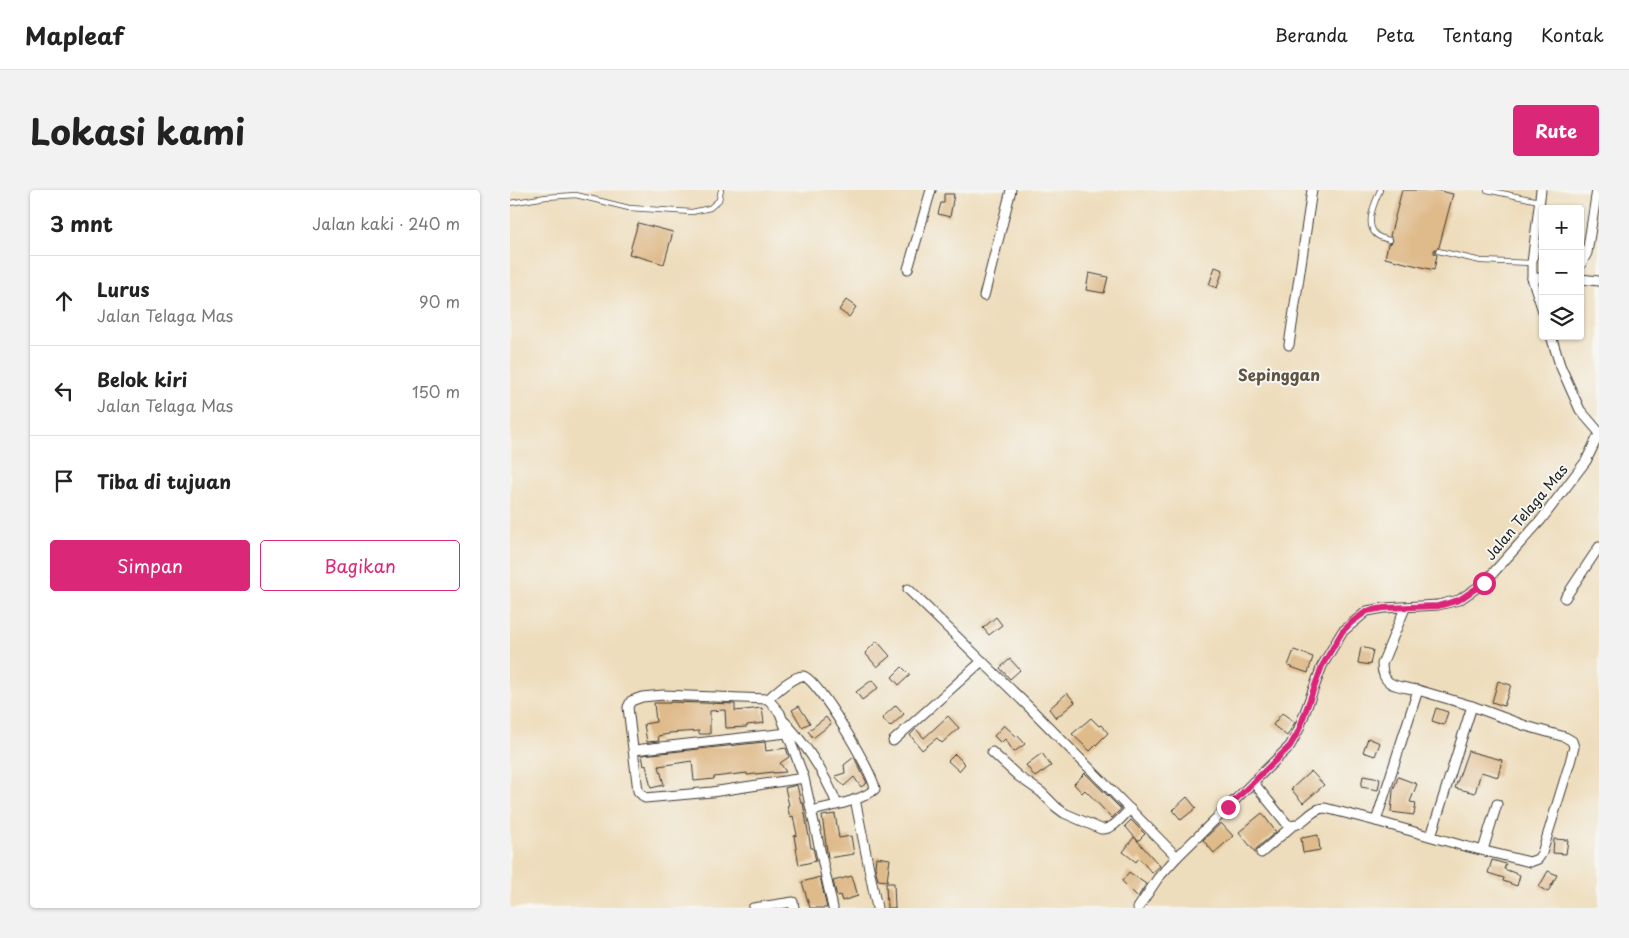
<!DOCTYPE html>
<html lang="id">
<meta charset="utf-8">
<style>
body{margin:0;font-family:"Playpen Sans",sans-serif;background:#f2f2f2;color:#222}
.controls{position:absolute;right:15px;top:15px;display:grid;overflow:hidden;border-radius:5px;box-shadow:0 1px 4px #0004}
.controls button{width:45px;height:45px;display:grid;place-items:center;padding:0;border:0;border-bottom:1px solid #e0e0e0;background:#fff;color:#222;font:25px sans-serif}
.stop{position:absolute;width:15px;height:15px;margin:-11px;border:4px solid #db2777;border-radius:50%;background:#fff}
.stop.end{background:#db2777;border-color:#fff;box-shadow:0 1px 5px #0008}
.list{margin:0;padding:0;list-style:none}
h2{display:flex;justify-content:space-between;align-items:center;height:65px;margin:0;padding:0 20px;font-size:21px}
h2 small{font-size:16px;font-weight:400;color:#767676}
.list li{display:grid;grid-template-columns:32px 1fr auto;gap:15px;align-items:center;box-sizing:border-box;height:90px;padding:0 20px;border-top:1px solid #e0e0e0}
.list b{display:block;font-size:19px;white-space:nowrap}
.list p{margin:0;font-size:16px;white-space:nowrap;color:#767676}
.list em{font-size:16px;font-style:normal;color:#767676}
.actions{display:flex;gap:10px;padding:15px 20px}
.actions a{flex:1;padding:11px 0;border:1px solid #db2777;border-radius:5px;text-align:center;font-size:18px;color:#db2777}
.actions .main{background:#db2777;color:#fff}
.icon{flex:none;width:28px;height:28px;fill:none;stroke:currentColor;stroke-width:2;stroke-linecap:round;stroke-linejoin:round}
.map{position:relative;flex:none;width:1089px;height:718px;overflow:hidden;border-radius:5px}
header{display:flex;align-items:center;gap:30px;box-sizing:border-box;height:70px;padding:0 25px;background:#fff;border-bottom:1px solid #e0e0e0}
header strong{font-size:24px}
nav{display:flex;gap:28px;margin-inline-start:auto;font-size:18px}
.intro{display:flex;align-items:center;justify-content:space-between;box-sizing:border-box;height:120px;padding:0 30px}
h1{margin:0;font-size:35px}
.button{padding:12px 22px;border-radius:5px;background:#db2777;color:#fff;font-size:18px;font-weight:700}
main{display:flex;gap:30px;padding:0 30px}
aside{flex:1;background:#fff;border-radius:5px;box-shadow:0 1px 4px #0004}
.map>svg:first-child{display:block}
.building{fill:#dfba8a}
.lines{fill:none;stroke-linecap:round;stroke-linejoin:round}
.lane-casing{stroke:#3c3934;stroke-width:6}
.street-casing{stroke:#3c3934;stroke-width:11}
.lane{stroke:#fff;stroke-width:4.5}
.street{stroke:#fff;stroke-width:9}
.route{stroke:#db2777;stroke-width:6}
.labels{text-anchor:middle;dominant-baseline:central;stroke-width:4;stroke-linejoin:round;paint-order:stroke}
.street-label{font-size:14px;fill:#1c1c1c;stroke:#f6f6f2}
.quarter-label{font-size:16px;font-weight:bold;fill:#605342;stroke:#f6f6f2}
</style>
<header>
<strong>Mapleaf</strong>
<nav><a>Beranda</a><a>Peta</a><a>Tentang</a><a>Kontak</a></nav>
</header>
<div class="intro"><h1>Lokasi kami</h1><a class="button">Rute</a></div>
<main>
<aside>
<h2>3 mnt<small>Jalan kaki · 240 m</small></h2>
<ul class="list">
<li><svg class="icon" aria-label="ahead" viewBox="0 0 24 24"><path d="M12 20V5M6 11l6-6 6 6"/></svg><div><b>Lurus</b><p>Jalan Telaga Mas</p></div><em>90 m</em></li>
<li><svg class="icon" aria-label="left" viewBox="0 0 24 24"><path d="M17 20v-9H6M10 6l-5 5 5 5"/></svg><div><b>Belok kiri</b><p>Jalan Telaga Mas</p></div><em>150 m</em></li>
<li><svg class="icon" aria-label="arrive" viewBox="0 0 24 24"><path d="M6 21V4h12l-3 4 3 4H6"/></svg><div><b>Tiba di tujuan</b></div></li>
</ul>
<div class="actions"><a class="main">Simpan</a><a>Bagikan</a></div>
</aside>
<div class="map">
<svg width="1089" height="718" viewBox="0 0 1089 718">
<rect width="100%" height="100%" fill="#f6f6f2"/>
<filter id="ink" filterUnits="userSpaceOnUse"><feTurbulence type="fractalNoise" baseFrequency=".02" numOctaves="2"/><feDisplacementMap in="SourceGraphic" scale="10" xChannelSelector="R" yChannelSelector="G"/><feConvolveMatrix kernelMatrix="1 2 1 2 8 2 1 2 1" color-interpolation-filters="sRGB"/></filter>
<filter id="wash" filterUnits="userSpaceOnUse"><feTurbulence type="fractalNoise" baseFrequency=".0096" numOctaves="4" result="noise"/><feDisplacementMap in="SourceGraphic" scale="20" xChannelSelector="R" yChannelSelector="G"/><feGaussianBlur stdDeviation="1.12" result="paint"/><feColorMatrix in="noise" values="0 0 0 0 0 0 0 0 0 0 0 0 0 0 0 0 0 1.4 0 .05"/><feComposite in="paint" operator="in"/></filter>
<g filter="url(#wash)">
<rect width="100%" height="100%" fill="#eeddbc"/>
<g id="blocks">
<g class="building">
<polygon points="892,0 926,0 943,4 929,57 924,60 924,63 927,65 924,80 875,68 878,54 881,53 883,51 880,46"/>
<polygon points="434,4 444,4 440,27 428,24 431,13 434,13"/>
<polygon points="128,33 163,42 154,74 119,64"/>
<polygon points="705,77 713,80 707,98 699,95"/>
<polygon points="579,83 598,87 594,103 576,100"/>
<polygon points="336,110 346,117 339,127 329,120"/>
<polygon points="486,427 492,435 479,445 473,438"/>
<polygon points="367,451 380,466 367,477 355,463"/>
<polygon points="851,457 863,460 860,475 848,473"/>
<polygon points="784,460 803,467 798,483 778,476"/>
<polygon points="500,469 510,480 500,489 490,478"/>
<polygon points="392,477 400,485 389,495 382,487"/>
<polygon points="362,490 368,498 352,510 346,502"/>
<polygon points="988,491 1001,495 994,516 982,512"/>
<polygon points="557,503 565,512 546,528 539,519"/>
<polygon points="160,512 225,514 225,521 252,518 254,533 237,535 237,537 216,538 215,520 200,521 200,544 189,544 189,541 159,543 159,544 148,546 149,551 137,552 134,534 146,532 144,513 160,513"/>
<polygon points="386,515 394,524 380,537 372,528"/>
<polygon points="289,516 300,533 292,537 282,520"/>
<polygon points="926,518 938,522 934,535 922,531"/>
<polygon points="772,523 785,532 777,546 763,535"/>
<polygon points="438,526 449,538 432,553 427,548 412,560 400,545 406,539 414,548"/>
<polygon points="316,527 321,534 303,548 298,541"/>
<polygon points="581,528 589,536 591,535 598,543 580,561 562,544"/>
<polygon points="494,535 506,546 507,545 515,554 504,562 495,549 491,553 484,546"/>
<polygon points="858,548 870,553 865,566 853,562"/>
<polygon points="255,552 256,561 276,558 279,567 270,573 276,582 263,583 263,582 237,585 237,583 204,587 204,589 184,591 182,571 149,576 154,595 141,598 136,575 134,576 132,565"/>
<polygon points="958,561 992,570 988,587 971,582 965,603 945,598"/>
<polygon points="532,563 541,576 525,587 516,575"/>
<polygon points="445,564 455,574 449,581 438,571"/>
<polygon points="344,567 357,593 351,597 344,587 334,596 325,586 335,583 334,575"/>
<polygon points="801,581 814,595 793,613 781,599"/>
<polygon points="575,583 611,619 602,628 575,600 572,603 564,594"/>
<polygon points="853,586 870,589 868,600 851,597"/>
<polygon points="888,587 907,594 900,612 906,613 904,625 881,622 883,601"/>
<polygon points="287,595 291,613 293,613 301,658 303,658 306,671 289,675 284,646 287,645 283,626 280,627 277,616 279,615 275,598"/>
<polygon points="677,607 686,618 671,630 663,620"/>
<polygon points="752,623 766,642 747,658 745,662 729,642"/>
<polygon points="325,624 329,648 341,646 344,664 318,668 312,626"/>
<polygon points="621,630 635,644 628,651 615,636"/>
<polygon points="711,633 723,646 704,663 693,650"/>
<polygon points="808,645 810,660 793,663 791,648"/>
<polygon points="624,647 650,676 642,683 629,668 626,672 613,662"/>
<polygon points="1044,649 1058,650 1056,664 1043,663"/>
<polygon points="366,667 380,669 377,691 368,690 365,677"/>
<polygon points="982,670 996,674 994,679 1010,685 1007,696 993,691 994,688 978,683"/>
<polygon points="1038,681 1047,685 1038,702 1029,697"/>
<polygon points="619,682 636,694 628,707 612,691"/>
<polygon points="342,686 348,706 332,711 330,705 327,706 323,691"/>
<polygon points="310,687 317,718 300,718 292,692"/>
<polygon points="376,693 384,693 385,718 377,718"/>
</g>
</g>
</g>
<g filter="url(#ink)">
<use href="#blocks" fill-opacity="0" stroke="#3c3934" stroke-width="1"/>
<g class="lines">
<g class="lane-casing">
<g id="lane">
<path d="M 870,0 C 865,12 853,36 868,46 C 871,48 876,49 879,50"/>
<polyline points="977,0 1029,11"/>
<polyline points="0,13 36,7 66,5 119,18 182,22 200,18 209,10 211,0"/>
<polyline points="928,61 971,71 1022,73"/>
</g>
</g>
<g class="street-casing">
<g id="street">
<polyline points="1031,0 1022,73 1022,88 1033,121"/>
<polyline points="1070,76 1077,63 1087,0"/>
<polyline points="398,79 421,0"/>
<polyline points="1022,88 1033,88"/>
<polyline points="1070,89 1089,91"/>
<polyline points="474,106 501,0"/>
<polyline points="1041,146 1050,175 1070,220 1089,242"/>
<polyline points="779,155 802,0"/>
<polyline points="398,399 519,517 667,667"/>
<polyline points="1055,408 1089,357"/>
<path d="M 258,509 C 266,502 283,486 293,486 C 306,486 364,584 365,599 C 352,611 320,616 302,621"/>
<path d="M 275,532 C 297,556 315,584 327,614"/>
<polyline points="383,551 472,471"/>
<polyline points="124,560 277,543"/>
<path d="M 482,562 L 508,586 L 531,602 L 546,617 L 554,623 L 591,639 C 603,640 612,627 620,619"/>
<polyline points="294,588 202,602 135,608 128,601 118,517 121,511 132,507 153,505 258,509 270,523 294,588 323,718"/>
<path d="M 743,592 L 777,634 L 782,636 C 795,634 801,618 815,618 L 866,631 L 954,656 L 1020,672 L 1028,669 L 1032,663 L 1060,572 L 1064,557 L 1062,551 L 1055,547 L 1016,536 L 962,516 L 908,500"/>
<polyline points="345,609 367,718"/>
<path d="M 866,631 L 908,500 C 889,496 872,498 872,474 L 895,418"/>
<polyline points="921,646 962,516"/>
<polyline points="973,660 987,614"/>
<polyline points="751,663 782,636"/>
<polyline points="243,718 283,712 284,718"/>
<polyline points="628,718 648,688 667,667 780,556 788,541 812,476 832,442 857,421 874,418 928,415 949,410 974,393 1031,330 1076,271 1089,244"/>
</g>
</g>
<use href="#lane" class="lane"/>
<use href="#street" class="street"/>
</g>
</g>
<g class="lines" filter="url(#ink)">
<polyline class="route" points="718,617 780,556 788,542 812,476 832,442 842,432 857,421 874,418 928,416 949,410 974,393"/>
</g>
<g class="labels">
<g class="street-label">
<text transform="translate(1016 322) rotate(-50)">Jalan Telaga Mas</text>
</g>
<g class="quarter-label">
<text x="769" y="184">Sepinggan</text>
</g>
</g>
</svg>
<div class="controls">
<button>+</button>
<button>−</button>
<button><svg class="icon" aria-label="layers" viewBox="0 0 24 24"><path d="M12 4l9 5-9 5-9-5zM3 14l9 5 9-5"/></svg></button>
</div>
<div class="stop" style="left:974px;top:393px"></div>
<div class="stop end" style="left:718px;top:617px"></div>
</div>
</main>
